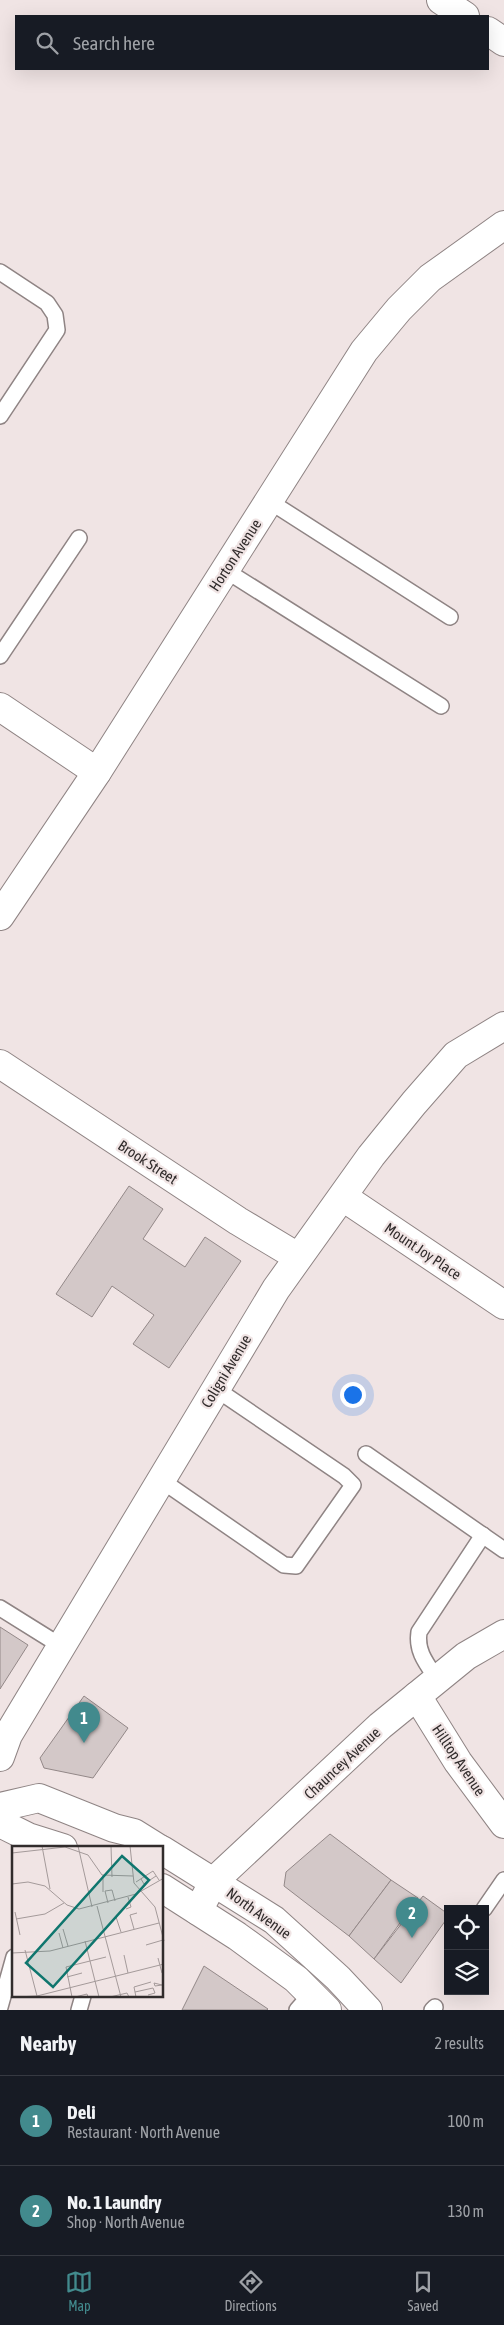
<!DOCTYPE html>
<meta charset="utf-8">
<style>
body{margin:0;font-family:"Asap Condensed",sans-serif;background:#242831;color:#f1f3f6}
.controls{position:absolute;right:15px;bottom:15px;display:grid;overflow:hidden;border-radius:0px;box-shadow:0 5px 20px #0002}
.controls button{width:45px;height:45px;display:grid;place-items:center;padding:0;border:0;border-bottom:1px solid #363941;background:#171b24;color:#f1f3f6;font:25px sans-serif}
.you{position:absolute;left:352px;top:1394px;width:18px;height:18px;margin:-12px;border:4px solid #fff;border-radius:50%;background:#1a73e8;box-shadow:0 0 0 8px #1a73e833}
.badge{display:grid;place-items:center;width:32px;height:32px;border-radius:50%;background:#428a8d;color:#fff;font-size:16px;font-weight:700}
.pin{position:absolute;translate:-50% -41px;filter:drop-shadow(0 1px 2px #0008)}
.pin::after{content:'';position:absolute;top:26px;width:18px;height:15px;background:inherit;clip-path:polygon(0 0,100% 0,50% 100%)}
.list{margin:0;padding:0;list-style:none}
h2{display:flex;justify-content:space-between;align-items:center;height:65px;margin:0;padding:0 20px;font-size:21px}
h2 small{font-size:16px;font-weight:400;color:#9ea1a6}
.list li{display:grid;grid-template-columns:32px 1fr auto;gap:15px;align-items:center;box-sizing:border-box;height:90px;padding:0 20px;border-top:1px solid #363941}
.list b{display:block;font-size:19px;white-space:nowrap}
.list p{margin:0;font-size:16px;white-space:nowrap;color:#9ea1a6}
.list em{font-size:16px;font-style:normal;color:#9ea1a6}
.icon{flex:none;width:28px;height:28px;fill:none;stroke:currentColor;stroke-width:2;stroke-linecap:round;stroke-linejoin:round}
.map{position:relative;flex:none;width:504px;height:2010px;overflow:hidden}
.search{position:absolute;background:#171b24;box-shadow:0 5px 20px #0002;left:15px;right:15px;top:15px;height:55px;display:flex;align-items:center;gap:12px;box-sizing:border-box;padding:0 18px;border-radius:0px;color:#9ea1a6;font-size:19px}
.sheet{height:245px;background:#171b24}
nav{display:flex;justify-content:space-around;align-items:center;box-sizing:border-box;height:70px;border-top:1px solid #363941;background:#171b24;font-size:14px;color:#9ea1a6}
nav a{display:grid;justify-items:center;gap:2px}
nav .on{color:#428a8d}
.map>svg:first-child{display:block}
.building{fill:#d3c8c8;stroke:#938888}
.lines{fill:none;stroke-linecap:round;stroke-linejoin:round}
.service-casing{stroke:#8f8484;stroke-width:18}
.minor-casing{stroke:#8f8484;stroke-width:30}
.tertiary-casing{stroke:#8f8484;stroke-width:30}
.primary-casing{stroke:#8f8484;stroke-width:30}
.service{stroke:#fff;stroke-width:15}
.minor{stroke:#fff;stroke-width:28}
.tertiary{stroke:#fff;stroke-width:28}
.primary{stroke:#fff;stroke-width:28}
.labels{text-anchor:middle;dominant-baseline:central;stroke-width:4.5;stroke-linejoin:round;paint-order:stroke}
.street-label{font-size:15px;fill:#312c2c;stroke:#f0e4e4}
.inset-road{fill:none;stroke:#a49a9a;stroke-width:1}
.view{fill:#0f766e;fill-opacity:0.15;stroke:#0f766e;stroke-width:2.5}
.inset-edge{fill:none;stroke:#312c2c;stroke-width:2.5}
</style>
<div class="map">
<svg width="504" height="2010" viewBox="0 0 504 2010">
<rect width="100%" height="100%" fill="#f0e4e4"/>
<g class="building">
<polygon points="129,1186 163,1209 143,1239 185,1267 205,1237 241,1261 169,1368 133,1344 154,1315 112,1286 92,1317 56,1294"/>
<polygon points="0,1627 28,1645 0,1689"/>
<polygon points="84,1696 128,1728 93,1778 44,1768 40,1758"/>
<polygon points="330,1834 391,1880 349,1936 284,1886 286,1872"/>
<polygon points="391,1880 418,1898 374,1959 349,1936"/>
<polygon points="423,1896 448,1914 448,1917 401,1983 374,1959"/>
<polygon points="204,1966 268,2009 267,2010 182,2010"/>
</g>
<g class="lines">
<g class="service-casing">
<g id="service">
<polyline points="0,272 47,303 55,315 57,330 0,416"/>
<polyline points="269,501 450,617"/>
<polyline points="225,570 441,706"/>
<polyline points="0,656 79,538"/>
<polyline points="366,1454 504,1550"/>
<polyline points="161,1480 284,1565 296,1566 353,1485 344,1476 216,1389"/>
<polyline points="0,1608 61,1646"/>
<path d="M 437,1679 C 426,1663 416,1651 419,1632 L 483,1535"/>
<polyline points="484,1909 504,1880"/>
<polyline points="0,2007 14,1957"/>
<polyline points="79,2010 83,1996"/>
<polyline points="297,2010 311,1994"/>
<polyline points="432,2010 435,2007"/>
</g>
</g>
<g class="minor-casing">
<g id="minor">
<polyline points="441,0 465,16"/>
<polyline points="488,31 504,42"/>
<polyline points="0,707 97,772"/>
<polyline points="0,916 97,772 364,351 399,309 430,278 504,225"/>
<polyline points="343,1197 504,1305"/>
<polyline points="417,1696 458,1762 504,1824"/>
<polyline points="198,1911 214,1881 380,1726 466,1656 504,1634"/>
</g>
</g>
<g class="tertiary-casing">
<g id="tertiary">
<polyline points="0,1064 238,1221 298,1257"/>
<polyline points="0,1757 8,1735 276,1289 371,1156 414,1103 456,1055 504,1026"/>
</g>
</g>
<g class="primary-casing">
<g id="primary">
<polyline points="0,1807 39,1798 114,1828 134,1833 158,1848"/>
<polyline points="0,1823 28,1837 63,1848"/>
<polyline points="162,1850 274,1920 338,1978 368,2010"/>
<polyline points="162,1888 237,1936 296,1979 327,2010"/>
</g>
</g>
<use href="#service" class="service"/>
<use href="#minor" class="minor"/>
<use href="#tertiary" class="tertiary"/>
<use href="#primary" class="primary"/>
</g>
<g class="labels">
<g class="street-label">
<text transform="translate(235 555) rotate(-57)">Horton Avenue</text>
<text transform="translate(148 1162) rotate(33)">Brook Street</text>
<text transform="translate(423 1251) rotate(34)">Mount Joy Place</text>
<text transform="translate(226 1371) rotate(-59)">Coligni Avenue</text>
<text transform="translate(459 1760) rotate(56)">Hilltop Avenue</text>
<text transform="translate(342 1763) rotate(-43)">Chauncey Avenue</text>
<text transform="translate(259 1913) rotate(36)">North Avenue</text>
</g>
</g>
<g transform="translate(12 1846)">
<rect width="151" height="151" fill="#f0e4e4"/>
<path class="inset-road" d="M 30,0 L 38,43M 66,0 L 80,61M 99,0 L 100,31M 118,0 L 122,37 L 143,61 L 152,95M 0,7 L 53,1 L 76,9 L 90,29 L 121,30M 91,29 L 91,46M 129,33 L 132,38 L 144,30M 124,36 L 141,25 L 147,34M 0,38 L 16,36 L 33,40 L 55,59 L 67,63 L 124,48 L 152,32M 96,57 L 93,45 L 100,44 L 103,55M 85,60 L 109,151M 114,63 L 119,61 L 116,51M 3,66 L 8,89M 104,71 L 109,86M 4,73 L 33,68 L 52,57M 51,83 L 56,100M 122,83 L 118,69 L 125,67M 47,87 L 51,102M 73,95 L 87,151M 134,99 L 151,94M 13,104 L 25,150M 0,107 L 38,105 L 147,77M 112,109 L 116,127M 146,112 L 150,127M 55,131 L 70,127M 150,139 L 142,137 L 143,140 L 150,139 L 152,138M 123,146 L 122,141 L 139,136M 4,151 L 25,150 L 152,118M 60,151 L 54,121 L 94,111M 63,151 L 75,148 L 76,151M 98,151 L 115,147 L 117,151M 124,151 L 123,146 L 141,142 L 143,147 L 136,149"/>
<path class="view" d="M 110,10 L 137,34 L 41,141 L 14,117 Z"/>
<rect width="151" height="151" class="inset-edge"/>
</g>
</svg>
<div class="controls">
<button><svg class="icon" aria-label="locate" viewBox="0 0 24 24"><circle cx="12" cy="12" r="6"/><path d="M12 2v4M12 18v4M2 12h4M18 12h4"/></svg></button>
<button><svg class="icon" aria-label="layers" viewBox="0 0 24 24"><path d="M12 4l9 5-9 5-9-5zM3 14l9 5 9-5"/></svg></button>
</div>
<div class="you"></div>
<div class="pin badge" style="left:84px;top:1743px">1</div>
<div class="pin badge" style="left:412px;top:1938px">2</div>
<div class="search"><svg class="icon" aria-label="search" viewBox="0 0 24 24"><circle cx="10" cy="10" r="6"/><path d="M15 15l6 6"/></svg>Search here</div>
</div>
<section class="sheet">
<h2>Nearby<small>2 results</small></h2>
<ul class="list">
<li><span class="badge">1</span><div><b>Deli</b><p>Restaurant · North Avenue</p></div><em>100 m</em></li>
<li><span class="badge">2</span><div><b>No. 1 Laundry</b><p>Shop · North Avenue</p></div><em>130 m</em></li>
</ul>
</section>
<nav>
<a class="on"><svg class="icon" aria-label="map" viewBox="0 0 24 24"><path d="M3 6l6-2 6 2 6-2v14l-6 2-6-2-6 2zM9 4v14M15 6v14"/></svg>Map</a>
<a><svg class="icon" aria-label="directions" viewBox="0 0 24 24"><path d="M12 3l9 9-9 9-9-9zM9 14v-3h6M13 9l2 2-2 2"/></svg>Directions</a>
<a><svg class="icon" aria-label="saved" viewBox="0 0 24 24"><path d="M7 4h10v16l-5-4-5 4z"/></svg>Saved</a>
</nav>
